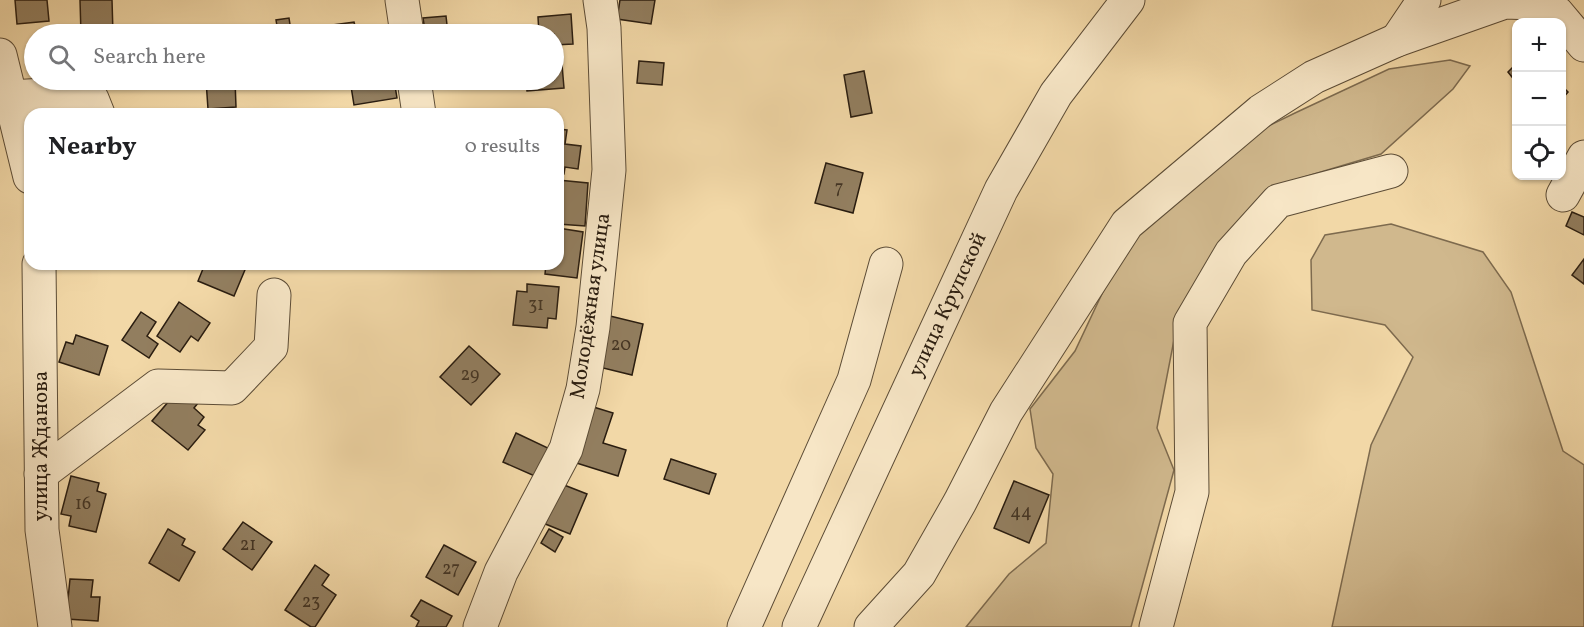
<!DOCTYPE html>
<meta charset="utf-8">
<style>
body{margin:0;font-family:Vollkorn,serif;background:#f2f2f2;color:#202124}
.controls{position:absolute;right:18px;top:18px;display:grid;overflow:hidden;border-radius:12px;box-shadow:0 2px 4px #0004}
.controls button{width:54px;height:54px;display:grid;place-items:center;padding:0;border:0;border-bottom:2px solid #e0e0e0;background:#fff;color:#202124;font:30px sans-serif}
.list{margin:0;padding:0;list-style:none}
h2{display:flex;justify-content:space-between;align-items:center;height:78px;margin:0;padding:0 24px;font-size:26px}
h2 small{font-size:20px;font-weight:400;color:#757577}
.icon{flex:none;width:33px;height:33px;fill:none;stroke:currentColor;stroke-width:2;stroke-linecap:round;stroke-linejoin:round}
.map{position:relative;flex:none;width:1584px;height:627px;overflow:hidden}
.search{position:absolute;background:#fff;box-shadow:0 2px 4px #0004;left:24px;top:24px;width:540px;height:66px;display:flex;align-items:center;gap:15px;box-sizing:border-box;padding:0 21px;border-radius:33px;color:#757577;font-size:22px}
.panel{position:absolute;background:#fff;box-shadow:0 2px 4px #0004;left:24px;top:108px;width:540px;height:162px;border-radius:18px}
.map>svg:first-child{display:block}
.green{fill:#d0b88d;stroke:#7d6a4e;stroke-width:1.5}
.building{fill:#927e5f;stroke:#2a1d10;stroke-width:1.5}
.lines{fill:none;stroke-linecap:round;stroke-linejoin:round}
.minor-casing{stroke:#5c4c36;stroke-width:35}
.minor{stroke:#f7e6c6;stroke-width:33}
.labels{text-anchor:middle;dominant-baseline:central;stroke-width:6;stroke-linejoin:round;paint-order:stroke}
.number-label{font-size:18px;fill:#443524}
.street-label{font-size:21px;fill:#2a1d10;stroke:#f7e6c6}
</style>
<div class="map">
<svg width="1584" height="627" viewBox="0 0 1584 627">
<rect width="100%" height="100%" fill="#f2d8a7"/>
<filter id="stains"><feTurbulence type="fractalNoise" baseFrequency=".00333" numOctaves="4"/><feColorMatrix values="0 0 0 0 .2 0 0 0 0 .09 0 0 0 0 .02 0 0 0 .5 -.17"/></filter>
<radialGradient id="worn" r=".72"><stop offset=".6" stop-color="#630" stop-opacity="0"/><stop offset="1" stop-color="#630" stop-opacity=".3"/></radialGradient>
<g class="green">
<polygon points="1450,60 1470,66 1453,89 1381,154 1271,187 1178,319 1157,428 1174,470 1131,627 966,627 1009,574 1046,543 1053,474 1036,448 1030,409 1075,351 1141,211 1236,142 1295,113 1389,69"/>
<polygon points="1391,224 1483,252 1511,292 1563,451 1584,465 1584,627 1332,627 1371,445 1413,357 1385,325 1312,310 1311,260 1325,235"/>
</g>
<g class="building">
<polygon points="15,0 47,0 49,21 17,24"/>
<polygon points="80,0 112,0 113,34 81,34"/>
<polygon points="620,0 655,0 651,24 617,19"/>
<polygon points="571,14 573,44 554,45 554,34 539,34 538,17"/>
<polygon points="446,16 448,34 414,34 413,25 424,24 423,18"/>
<polygon points="289,18 291,31 298,30 299,34 247,34 246,30 277,26 276,20"/>
<polygon points="354,22 357,34 335,34 333,25"/>
<polygon points="561,53 564,88 527,91 526,80 554,80 554,54"/>
<polygon points="639,61 664,63 662,85 637,83"/>
<polygon points="1516,64 1516,82 1508,72"/>
<polygon points="864,71 872,113 851,117 844,75"/>
<polygon points="206,80 235,80 236,107 208,109"/>
<polygon points="350,80 394,80 397,98 354,105"/>
<polygon points="1562,86 1568,92 1562,99"/>
<polygon points="558,129 567,130 565,144 581,146 578,169 565,167 564,174 558,173"/>
<polygon points="826,163 863,173 853,213 815,203"/>
<polygon points="558,180 588,183 585,226 558,224"/>
<polygon points="1572,212 1584,217 1584,235 1566,226"/>
<polygon points="558,228 583,232 577,278 545,274 546,264 558,264"/>
<polygon points="1584,259 1584,284 1572,275"/>
<polygon points="205,264 247,265 234,296 198,281"/>
<polygon points="527,284 559,287 556,319 548,318 547,328 513,325 517,291 527,292"/>
<polygon points="179,302 210,323 198,341 191,336 180,352 157,336"/>
<polygon points="141,312 156,322 147,336 158,344 149,358 122,340"/>
<polygon points="610,316 643,324 632,375 599,367"/>
<polygon points="76,335 108,346 99,375 59,362 66,342 73,344"/>
<polygon points="469,346 500,374 471,405 440,377"/>
<polygon points="175,394 198,403 194,408 204,417 198,425 205,430 188,450 152,421"/>
<polygon points="587,405 613,413 603,443 626,450 618,476 570,461"/>
<polygon points="516,433 550,449 537,477 503,462"/>
<polygon points="671,459 716,474 709,494 664,479"/>
<polygon points="71,476 99,483 97,491 106,494 96,532 69,526 71,516 61,514"/>
<polygon points="1014,481 1049,495 1029,543 994,528"/>
<polygon points="559,483 587,494 570,534 538,521"/>
<polygon points="243,522 272,542 252,570 223,549"/>
<polygon points="168,529 185,539 182,545 195,552 179,581 149,563"/>
<polygon points="549,529 563,537 555,552 541,543"/>
<polygon points="444,545 476,562 458,595 426,577"/>
<polygon points="315,565 329,575 322,585 336,595 315,627 311,627 285,610"/>
<polygon points="70,579 93,580 91,597 100,597 98,621 66,619"/>
<polygon points="421,600 452,616 446,627 416,627 419,621 411,616"/>
</g>
<g class="lines">
<g class="minor-casing">
<g id="minor">
<polyline points="402,0 407,34"/>
<polyline points="1397,40 1424,0"/>
<polyline points="0,55 30,177"/>
<polyline points="414,80 419,114"/>
<polyline points="0,105 11,97 77,93 92,99 98,114"/>
<polyline points="1563,195 1584,157"/>
<polyline points="39,264 42,530 55,627"/>
<polyline points="41,474 158,386 232,388 271,347 274,295"/>
<polyline points="480,627 501,572 566,449 583,389 593,327 609,170 604,28 600,0"/>
<polyline points="744,627 854,380 886,264"/>
<polyline points="799,627 1001,190 1056,94 1128,0"/>
<polyline points="871,627 919,574 960,502 1006,412 1127,224 1261,111 1314,77 1397,40 1505,2 1534,3 1557,13 1584,45"/>
<polyline points="1156,627 1192,492 1190,323 1231,253 1278,201 1391,171"/>
</g>
</g>
<use href="#minor" class="minor"/>
</g>
<g class="labels">
<g class="number-label">
<text x="839" y="188">7</text>
<text x="536" y="305">31</text>
<text x="621" y="345">20</text>
<text x="470" y="375">29</text>
<text x="83" y="504">16</text>
<text x="1021" y="512">44</text>
<text x="248" y="545">21</text>
<text x="451" y="569">27</text>
<text x="311" y="602">23</text>
</g>
<g class="street-label">
<text transform="translate(948 305) rotate(-65)">улица Крупской</text>
<text transform="translate(591 306) rotate(-82)">Молодёжная улица</text>
<text transform="translate(41 446) rotate(-90)">улица Жданова</text>
</g>
</g>
<rect width="100%" height="100%" filter="url(#stains)"/>
<rect width="100%" height="100%" fill="url(#worn)"/>
</svg>
<div class="controls">
<button>+</button>
<button>−</button>
<button><svg class="icon" aria-label="locate" viewBox="0 0 24 24"><circle cx="12" cy="12" r="6"/><path d="M12 2v4M12 18v4M2 12h4M18 12h4"/></svg></button>
</div>
<div class="search"><svg class="icon" aria-label="search" viewBox="0 0 24 24"><circle cx="10" cy="10" r="6"/><path d="M15 15l6 6"/></svg>Search here</div>
<section class="panel">
<h2>Nearby<small>0 results</small></h2>
<ul class="list">
</ul>
</section>
</div>
